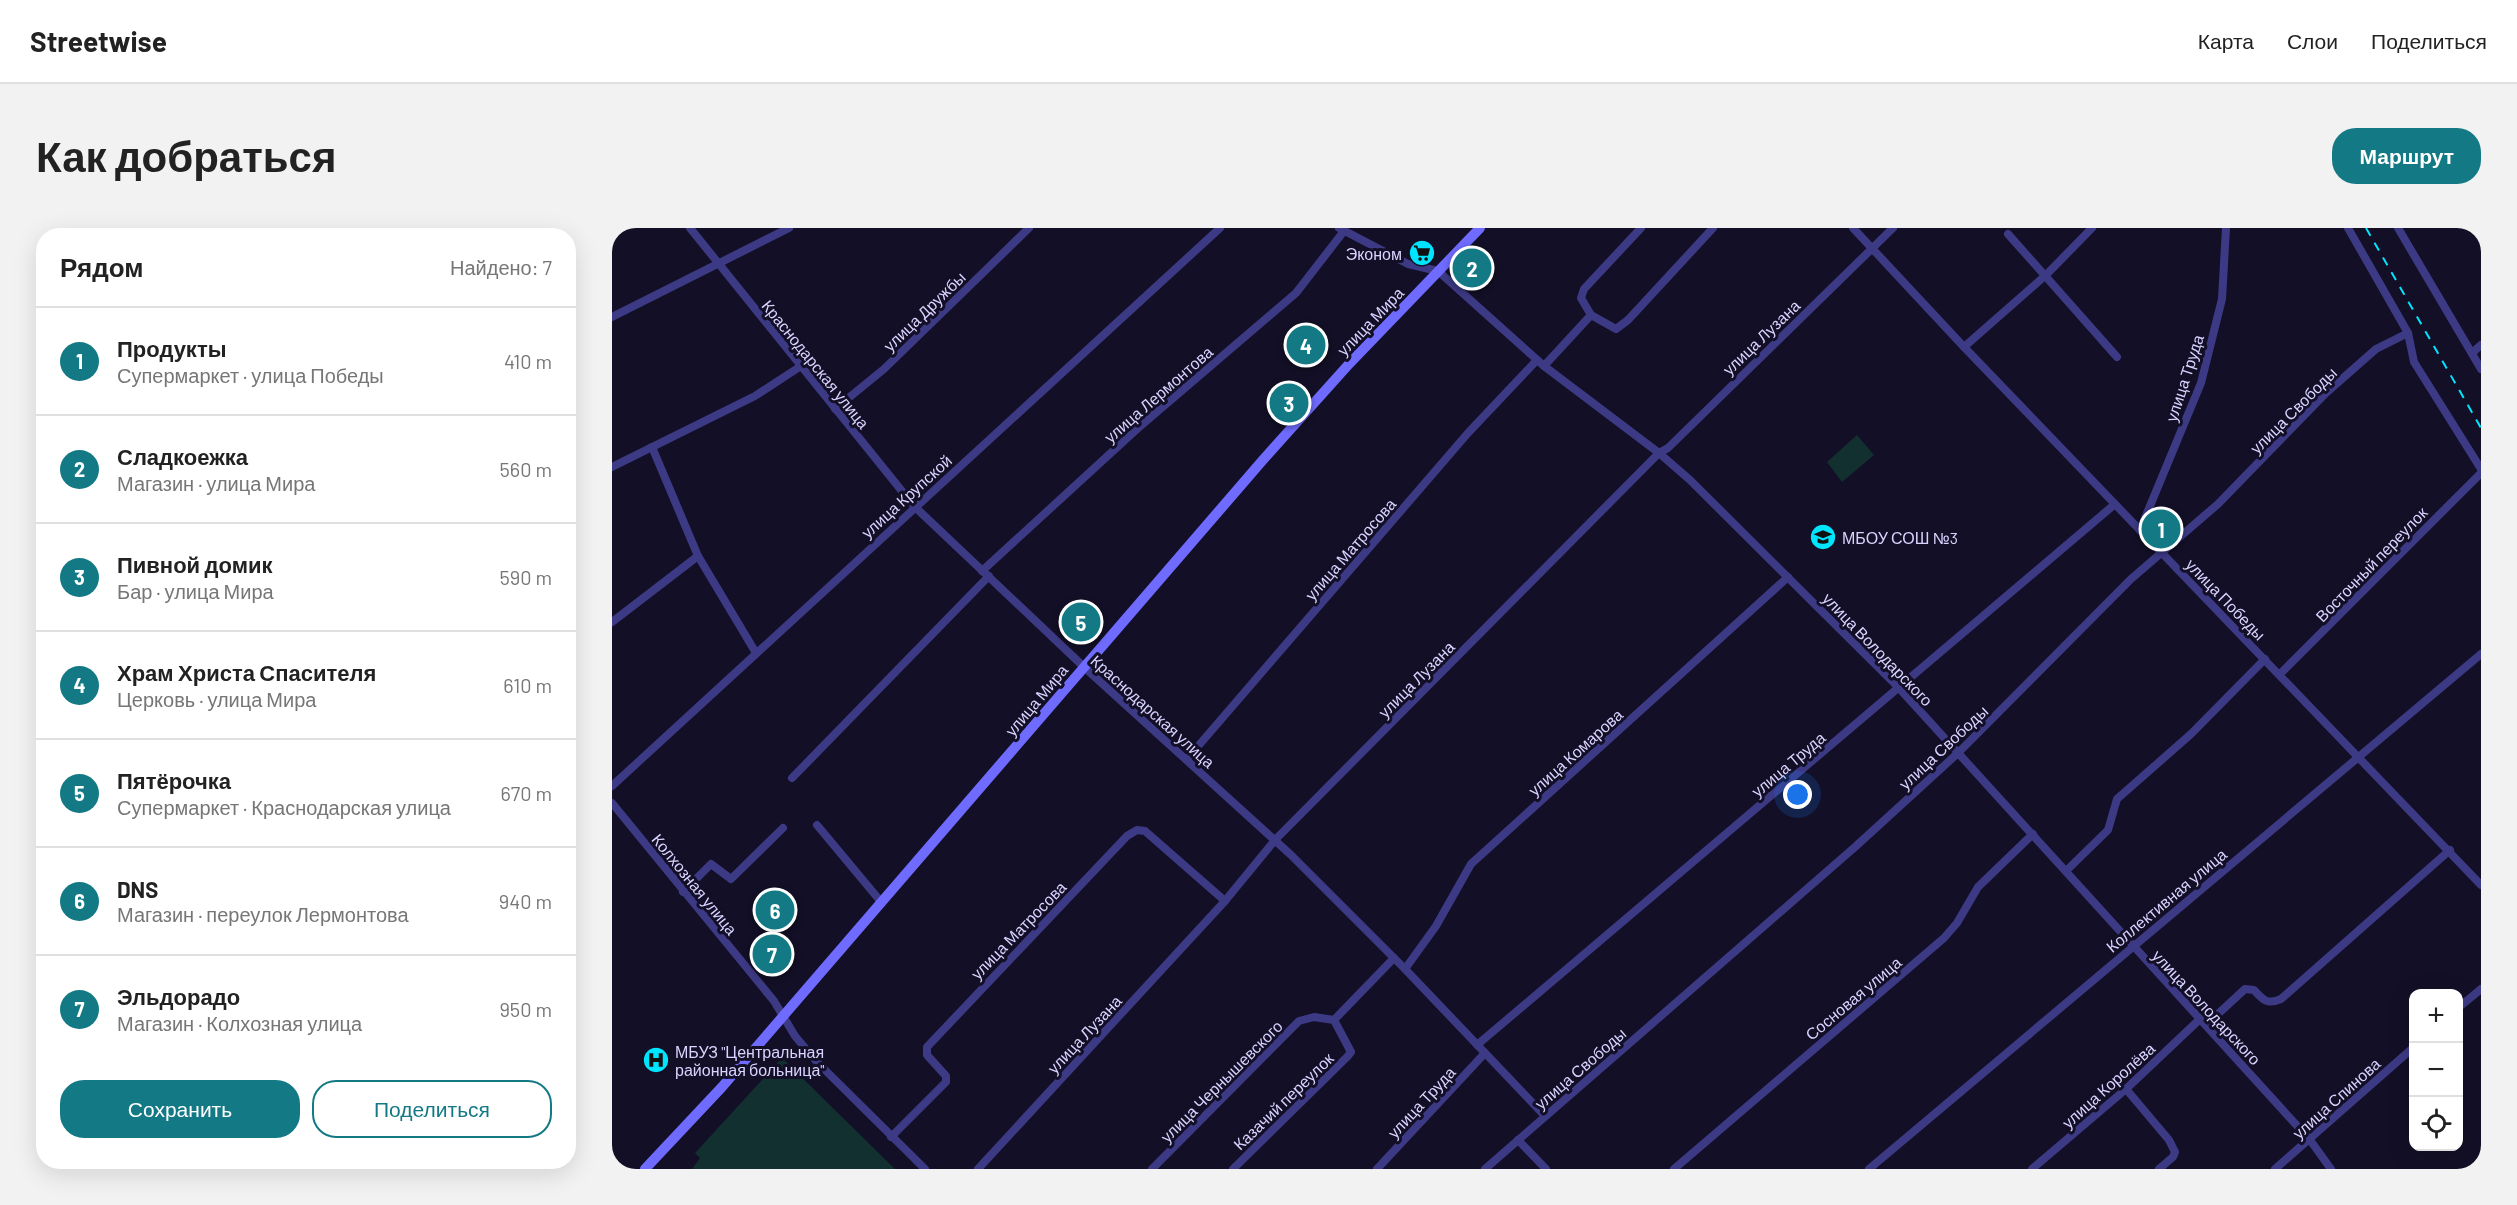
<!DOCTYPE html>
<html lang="ru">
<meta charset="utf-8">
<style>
body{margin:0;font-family:Barlow,sans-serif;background:#f2f2f2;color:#222}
.controls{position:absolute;right:18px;bottom:18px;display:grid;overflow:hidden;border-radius:12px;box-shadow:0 6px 24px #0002}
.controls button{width:54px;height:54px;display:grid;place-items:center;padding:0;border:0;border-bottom:2px solid #e0e0e0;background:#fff;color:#222;font:30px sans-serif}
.you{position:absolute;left:1186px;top:567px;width:21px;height:21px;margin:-15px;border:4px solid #fff;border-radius:50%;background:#1a73e8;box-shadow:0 0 0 9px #1a73e833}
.badge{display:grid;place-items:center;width:39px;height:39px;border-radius:50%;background:#137a85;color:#fff;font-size:20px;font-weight:700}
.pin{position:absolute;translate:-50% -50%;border:3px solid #fff;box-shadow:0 2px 6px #0006}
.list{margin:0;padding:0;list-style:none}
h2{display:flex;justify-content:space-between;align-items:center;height:78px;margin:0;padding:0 24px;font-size:26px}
h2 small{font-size:20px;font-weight:400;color:#767676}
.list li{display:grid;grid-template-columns:39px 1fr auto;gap:18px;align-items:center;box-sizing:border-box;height:108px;padding:0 24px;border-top:2px solid #e0e0e0}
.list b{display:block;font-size:22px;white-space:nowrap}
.list p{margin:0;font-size:20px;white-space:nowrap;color:#767676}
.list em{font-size:20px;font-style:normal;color:#767676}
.actions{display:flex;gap:12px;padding:18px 24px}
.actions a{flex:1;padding:14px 0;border:2px solid #137a85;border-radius:24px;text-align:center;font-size:21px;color:#137a85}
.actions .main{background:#137a85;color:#fff}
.icon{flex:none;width:33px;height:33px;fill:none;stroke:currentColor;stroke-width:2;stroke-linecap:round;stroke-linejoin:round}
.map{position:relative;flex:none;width:1869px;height:941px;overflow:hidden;border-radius:24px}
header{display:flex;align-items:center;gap:36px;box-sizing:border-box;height:84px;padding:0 30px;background:#fff;border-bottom:2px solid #e0e0e0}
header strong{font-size:28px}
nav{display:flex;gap:33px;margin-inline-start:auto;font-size:21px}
.intro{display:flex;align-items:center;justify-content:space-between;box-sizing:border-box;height:144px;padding:0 36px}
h1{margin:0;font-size:42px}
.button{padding:15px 27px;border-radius:24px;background:#137a85;color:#fff;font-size:21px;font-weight:700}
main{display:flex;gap:36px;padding:0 36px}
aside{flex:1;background:#fff;border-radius:24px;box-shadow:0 6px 24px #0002}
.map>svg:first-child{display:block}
.green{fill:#12302f}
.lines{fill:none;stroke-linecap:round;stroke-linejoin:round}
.minor{stroke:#3d3a85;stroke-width:8}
.secondary{stroke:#6f6bff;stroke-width:10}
.rail{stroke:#00e5ff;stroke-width:2;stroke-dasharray:9 8;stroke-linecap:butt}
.labels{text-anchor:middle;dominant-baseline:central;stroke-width:6;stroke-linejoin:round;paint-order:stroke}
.poi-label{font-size:16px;fill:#d9d4ff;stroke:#130f26;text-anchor:start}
.street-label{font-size:16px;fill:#d9d4ff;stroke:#130f26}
</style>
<header>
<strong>Streetwise</strong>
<nav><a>Карта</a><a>Слои</a><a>Поделиться</a></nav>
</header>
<div class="intro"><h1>Как добраться</h1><a class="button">Маршрут</a></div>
<main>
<aside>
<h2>Рядом<small>Найдено: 7</small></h2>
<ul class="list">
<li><span class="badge">1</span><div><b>Продукты</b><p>Супермаркет · улица Победы</p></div><em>410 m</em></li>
<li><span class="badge">2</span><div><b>Сладкоежка</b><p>Магазин · улица Мира</p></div><em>560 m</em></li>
<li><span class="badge">3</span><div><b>Пивной домик</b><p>Бар · улица Мира</p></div><em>590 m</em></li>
<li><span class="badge">4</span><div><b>Храм Христа Спасителя</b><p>Церковь · улица Мира</p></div><em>610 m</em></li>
<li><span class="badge">5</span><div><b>Пятёрочка</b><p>Супермаркет · Краснодарская улица</p></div><em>670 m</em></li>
<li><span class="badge">6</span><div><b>DNS</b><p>Магазин · переулок Лермонтова</p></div><em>940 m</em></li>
<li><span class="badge">7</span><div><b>Эльдорадо</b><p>Магазин · Колхозная улица</p></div><em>950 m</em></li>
</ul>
<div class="actions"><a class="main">Сохранить</a><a>Поделиться</a></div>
</aside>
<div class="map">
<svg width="1869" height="941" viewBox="0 0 1869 941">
<rect width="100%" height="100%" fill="#130f26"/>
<g class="green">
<polygon points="1245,207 1262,227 1230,254 1215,234"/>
<polygon points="170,830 283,941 80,941 88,930 83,925"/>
</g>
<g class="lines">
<g class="minor">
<polyline points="78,0 302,278 472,439 679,627 793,741 933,888"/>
<polyline points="727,0 796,36 826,43 932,138 1047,225 1078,252 1287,460 1698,912 1719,941"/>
<polyline points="1241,0 1352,119 1869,657"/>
<polyline points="1736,0 1796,105 1802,134 1869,241"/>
<polyline points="1786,0 1869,141"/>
<polyline points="1396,6 1505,129"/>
<polyline points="979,87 969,70 972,61 1029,0"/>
<polyline points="0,89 177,0"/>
<polyline points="1352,119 1434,47 1480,0"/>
<polyline points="1860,125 1869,117"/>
<polyline points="932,138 979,87 1004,101 1016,92 1101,0"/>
<polyline points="223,181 272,141 417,0"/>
<polyline points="40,219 86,328 144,425"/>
<polyline points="0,239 143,168 189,138"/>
<polyline points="1528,302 1589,155 1610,71 1614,0"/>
<polyline points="370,343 525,201 684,65 732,3"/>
<polyline points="0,394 86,328"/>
<polyline points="1668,446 1869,245"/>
<polyline points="575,531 856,205 925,132"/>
<polyline points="180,550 377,348"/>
<polyline points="0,558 608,0"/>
<polyline points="0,575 162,773 183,808 204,833 313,941"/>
<polyline points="205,597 270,675"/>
<polyline points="1454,643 1496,602 1505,571 1579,506 1653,431"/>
<polyline points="71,664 99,636 119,651 171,600"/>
<polyline points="793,741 824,698 859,636 1176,349"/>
<polyline points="1846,780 1869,761"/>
<polyline points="722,792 782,730"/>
<path d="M 1594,797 L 1633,761 L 1642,762 C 1651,772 1655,777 1669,771 L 1838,622"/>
<polyline points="865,817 1503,276"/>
<polyline points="1514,861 1557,912 1563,924 1561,929 1547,941"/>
<polyline points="279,909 334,854 334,848 315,827 315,819 515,608 525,602 533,603 613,673"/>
<polyline points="906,912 934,941"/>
<polyline points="366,941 613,673 663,612 1047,225 1056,220 1281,0"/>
<polyline points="540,941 687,793 702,789 722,792"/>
<polyline points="621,941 735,829 739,824 722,792"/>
<polyline points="765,941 873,825"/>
<polyline points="873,941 1243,619 1346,525 1519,351 1606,276 1714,165 1764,121 1796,105"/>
<polyline points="1062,941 1332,710 1345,695 1366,659 1421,606"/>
<polyline points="1257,941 1869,426"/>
<polyline points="1420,941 1514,861 1588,791"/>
<polyline points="1663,941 1802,819"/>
</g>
<polyline class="secondary" points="33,941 110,859 650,233 737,136 868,0"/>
<polyline class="rail" points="1754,0 1869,200"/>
</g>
<defs>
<g id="supermarket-disc" transform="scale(1.35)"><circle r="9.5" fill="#00e5ff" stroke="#130f26"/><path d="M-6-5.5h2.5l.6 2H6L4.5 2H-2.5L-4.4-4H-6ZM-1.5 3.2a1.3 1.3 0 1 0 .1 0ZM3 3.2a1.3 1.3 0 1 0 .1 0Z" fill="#111"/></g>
<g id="school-disc" transform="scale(1.35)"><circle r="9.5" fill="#00e5ff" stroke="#130f26"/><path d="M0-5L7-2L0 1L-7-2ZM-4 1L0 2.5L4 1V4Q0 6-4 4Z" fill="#111"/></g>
<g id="hospital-disc" transform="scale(1.35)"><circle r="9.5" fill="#00e5ff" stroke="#130f26"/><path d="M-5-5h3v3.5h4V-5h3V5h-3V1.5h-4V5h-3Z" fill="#111"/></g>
</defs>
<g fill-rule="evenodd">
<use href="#supermarket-disc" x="810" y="25"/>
<use href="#school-disc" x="1211" y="309"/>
<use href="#hospital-disc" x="44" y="832"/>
</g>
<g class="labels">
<g class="poi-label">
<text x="790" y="25" text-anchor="end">Эконом</text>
<text x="1230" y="309">МБОУ СОШ №3</text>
<text x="63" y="823">МБУЗ "Центральная<tspan x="63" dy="18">районная больница"</tspan></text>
</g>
<g class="street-label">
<text transform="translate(312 83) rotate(-44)">улица Дружбы</text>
<text transform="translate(758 93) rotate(-46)">улица Мира</text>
<text transform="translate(1149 109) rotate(-44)">улица Лузана</text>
<text transform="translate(204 136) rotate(51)">Краснодарская улица</text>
<text transform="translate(1572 150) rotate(-72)">улица Труда</text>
<text transform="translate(546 166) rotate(-41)">улица Лермонтова</text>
<text transform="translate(1681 182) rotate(-45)">улица Свободы</text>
<text transform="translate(294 268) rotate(-42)">улица Крупской</text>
<text transform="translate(738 321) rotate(-49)">улица Матросова</text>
<text transform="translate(1759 336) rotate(-46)">Восточный переулок</text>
<text transform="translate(1614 371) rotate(46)">улица Победы</text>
<text transform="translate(1266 421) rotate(46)">улица Володарского</text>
<text transform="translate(804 451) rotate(-45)">улица Лузана</text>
<text transform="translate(424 472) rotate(-50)">улица Мира</text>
<text transform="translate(541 483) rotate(42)">Краснодарская улица</text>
<text transform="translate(1331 519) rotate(-43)">улица Свободы</text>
<text transform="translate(963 524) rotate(-42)">улица Комарова</text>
<text transform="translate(1176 536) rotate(-40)">улица Труда</text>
<text transform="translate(83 656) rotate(51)">Колхозная улица</text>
<text transform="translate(1554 672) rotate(-40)">Коллективная улица</text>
<text transform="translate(406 702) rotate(-46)">улица Матросова</text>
<text transform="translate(1241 770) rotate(-40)">Сосновая улица</text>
<text transform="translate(1595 779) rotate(47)">улица Володарского</text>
<text transform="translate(472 806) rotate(-47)">улица Лузана</text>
<text transform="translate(968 840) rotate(-41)">улица Свободы</text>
<text transform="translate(609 853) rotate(-45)">улица Чернышевского</text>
<text transform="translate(1496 857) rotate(-42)">улица Королёва</text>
<text transform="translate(1724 870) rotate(-42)">улица Спинова</text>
<text transform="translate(671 873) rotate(-44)">Казачий переулок</text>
<text transform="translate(809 874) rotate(-47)">улица Труда</text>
</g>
</g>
</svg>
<div class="controls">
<button>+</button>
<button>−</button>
<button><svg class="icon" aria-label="locate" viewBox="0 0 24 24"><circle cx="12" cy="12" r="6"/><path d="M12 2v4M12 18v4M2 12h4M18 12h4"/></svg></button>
</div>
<div class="you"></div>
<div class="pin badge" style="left:1549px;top:301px">1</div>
<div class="pin badge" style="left:860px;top:40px">2</div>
<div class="pin badge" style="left:677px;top:175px">3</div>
<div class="pin badge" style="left:694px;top:117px">4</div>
<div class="pin badge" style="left:469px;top:394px">5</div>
<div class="pin badge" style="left:163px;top:682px">6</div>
<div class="pin badge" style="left:160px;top:726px">7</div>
</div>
</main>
